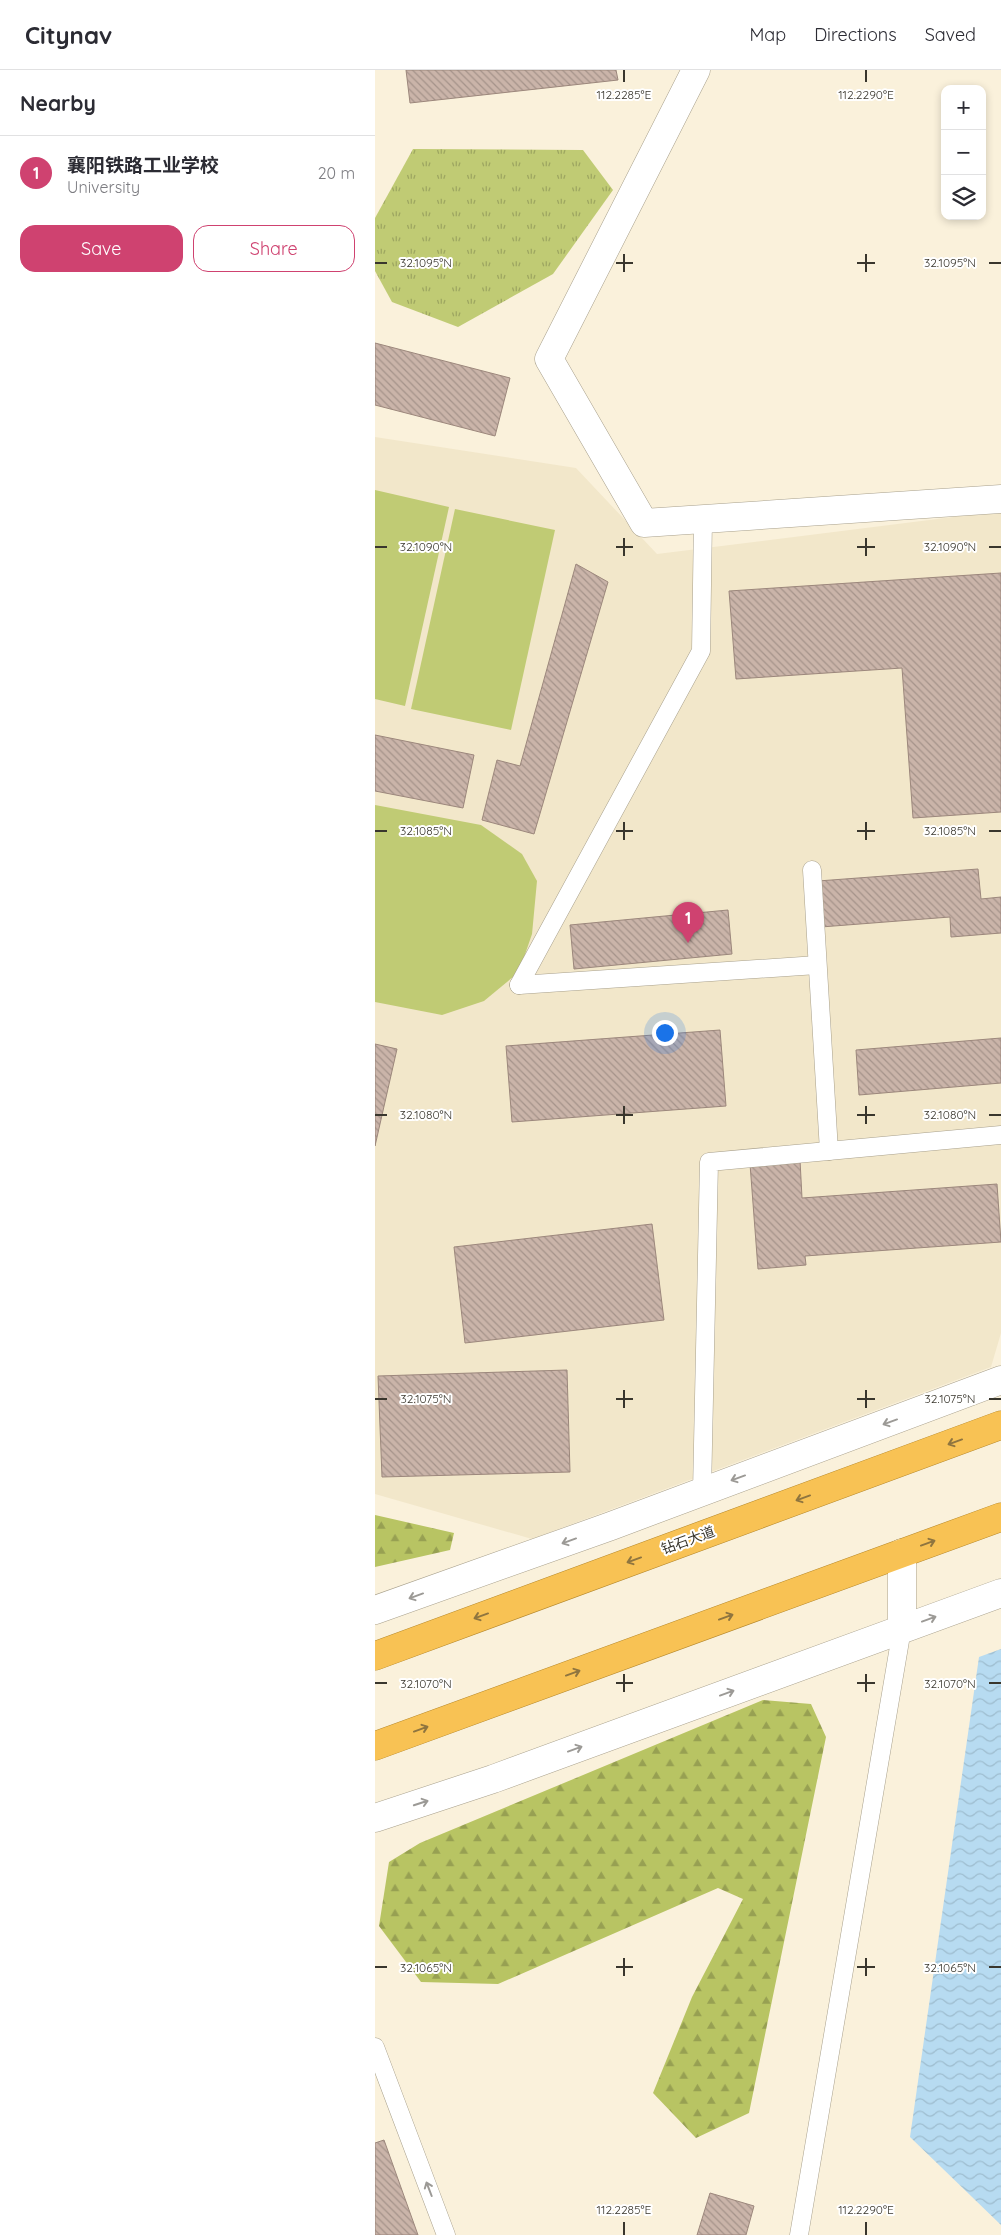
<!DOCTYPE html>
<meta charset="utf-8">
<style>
body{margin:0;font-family:Quicksand,"Noto Sans SC",sans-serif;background:#f7f7f7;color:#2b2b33}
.controls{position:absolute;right:15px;top:15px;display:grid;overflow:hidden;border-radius:10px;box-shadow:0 2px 8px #0003}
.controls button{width:45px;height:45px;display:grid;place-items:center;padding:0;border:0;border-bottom:1px solid #e1e1e2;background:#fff;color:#2b2b33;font:25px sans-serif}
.you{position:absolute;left:289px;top:962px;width:18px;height:18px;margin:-12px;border:4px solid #fff;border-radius:50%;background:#1a73e8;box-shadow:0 0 0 8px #1a73e833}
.badge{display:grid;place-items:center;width:32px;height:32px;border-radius:50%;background:#cf4270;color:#fff;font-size:16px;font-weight:700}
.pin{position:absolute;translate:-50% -41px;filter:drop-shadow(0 1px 2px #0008)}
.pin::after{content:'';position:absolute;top:26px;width:18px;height:15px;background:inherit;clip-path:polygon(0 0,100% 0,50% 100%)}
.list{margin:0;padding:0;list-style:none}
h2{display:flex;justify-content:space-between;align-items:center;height:65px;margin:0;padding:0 20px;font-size:21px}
h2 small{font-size:16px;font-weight:400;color:#7c7c81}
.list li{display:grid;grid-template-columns:32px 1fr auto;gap:15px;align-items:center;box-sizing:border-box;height:75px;padding:0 20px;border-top:1px solid #e1e1e2}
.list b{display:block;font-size:19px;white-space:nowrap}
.list p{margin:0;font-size:16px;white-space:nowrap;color:#7c7c81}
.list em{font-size:16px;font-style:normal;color:#7c7c81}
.actions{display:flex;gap:10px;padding:15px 20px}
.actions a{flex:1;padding:11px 0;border:1px solid #cf4270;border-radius:15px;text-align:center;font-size:18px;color:#cf4270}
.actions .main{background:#cf4270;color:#fff}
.icon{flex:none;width:28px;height:28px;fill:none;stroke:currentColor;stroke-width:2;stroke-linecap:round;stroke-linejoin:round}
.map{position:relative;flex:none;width:626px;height:2165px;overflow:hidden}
header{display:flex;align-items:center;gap:30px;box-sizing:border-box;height:70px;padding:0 25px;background:#fff;border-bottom:1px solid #e1e1e2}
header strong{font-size:24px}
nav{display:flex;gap:28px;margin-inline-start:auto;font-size:18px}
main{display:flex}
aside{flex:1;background:#fff}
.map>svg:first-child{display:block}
.built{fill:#f2e7ca}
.grass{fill:url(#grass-tufts)}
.forest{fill:url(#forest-firs)}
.pitch{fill:#c0cb74}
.water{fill:url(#water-waves)}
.building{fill:url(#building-back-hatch);stroke:#9c877c}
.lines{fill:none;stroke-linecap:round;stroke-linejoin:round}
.service-casing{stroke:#a8a08c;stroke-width:19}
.minor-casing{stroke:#a8a08c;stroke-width:29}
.tertiary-casing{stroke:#a8a08c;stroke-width:29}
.trunk-casing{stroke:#b4872b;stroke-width:29}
.service{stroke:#fff;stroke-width:18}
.minor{stroke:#fff;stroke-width:28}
.tertiary{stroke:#fff;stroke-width:28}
.trunk{stroke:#f8c254;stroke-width:28}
.oneway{stroke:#9c9a96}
.oneway2{stroke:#8f753f}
.ticks{fill:none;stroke:#39362d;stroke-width:2}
.labels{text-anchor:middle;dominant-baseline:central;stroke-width:4;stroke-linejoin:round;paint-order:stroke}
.street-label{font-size:14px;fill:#39362d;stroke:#fff}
.ticks-label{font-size:12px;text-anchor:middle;fill:#39362d;stroke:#fff;stroke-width:4;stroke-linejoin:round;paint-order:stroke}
</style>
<header>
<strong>Citynav</strong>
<nav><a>Map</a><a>Directions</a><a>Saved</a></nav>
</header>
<main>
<aside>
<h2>Nearby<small></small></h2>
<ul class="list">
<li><span class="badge">1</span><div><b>襄阳铁路工业学校</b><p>University</p></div><em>20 m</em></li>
</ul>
<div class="actions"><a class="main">Save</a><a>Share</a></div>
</aside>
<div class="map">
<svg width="626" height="2165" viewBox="0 0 626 2165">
<defs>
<pattern id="grass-tufts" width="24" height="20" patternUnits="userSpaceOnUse" patternTransform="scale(1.25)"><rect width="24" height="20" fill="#c0cb74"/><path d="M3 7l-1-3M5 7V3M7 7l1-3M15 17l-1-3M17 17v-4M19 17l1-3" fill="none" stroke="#9da660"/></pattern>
<pattern id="forest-firs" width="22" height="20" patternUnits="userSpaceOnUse" patternTransform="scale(1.25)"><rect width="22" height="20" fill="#b8c463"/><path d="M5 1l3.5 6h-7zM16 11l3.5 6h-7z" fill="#97a052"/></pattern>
<pattern id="water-waves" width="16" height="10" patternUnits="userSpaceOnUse" patternTransform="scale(1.25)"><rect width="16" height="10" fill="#b7dbf1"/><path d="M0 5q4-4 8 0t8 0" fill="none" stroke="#9ebdcf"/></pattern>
<pattern id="building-back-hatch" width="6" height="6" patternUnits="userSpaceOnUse" patternTransform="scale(1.25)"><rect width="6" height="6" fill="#cab4a9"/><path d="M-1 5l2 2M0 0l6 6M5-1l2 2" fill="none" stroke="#a5938a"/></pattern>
</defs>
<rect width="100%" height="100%" fill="#faf1db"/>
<polygon class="built" points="0,367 201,398 282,484 626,441 626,1263 616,1297 157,1469 0,1424"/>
<polygon class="grass" points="38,79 208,80 238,120 178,204 83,257 17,232 0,201 0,148"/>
<g class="forest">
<polygon points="0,1445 79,1463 75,1480 0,1497"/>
<polygon points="388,1630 436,1634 451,1667 374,2043 321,2068 278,2023 317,1927 368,1829 343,1818 123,1914 46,1912 4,1856 14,1792 45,1773"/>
</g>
<g class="pitch">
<polygon points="0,420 74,437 30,636 0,629"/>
<polygon points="80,439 180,460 136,660 36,639"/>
<polygon points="0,735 106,755 147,784 162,811 157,864 144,902 109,931 67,945 0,932"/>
</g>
<polygon class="water" points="626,1579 626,2155 535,2067 604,1587"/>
<g class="building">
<polygon points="31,0 241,0 243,10 35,33"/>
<polygon points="0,273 135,308 120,366 0,335"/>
<polygon points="201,494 233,512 159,764 107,750 122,690 145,696"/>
<polygon points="626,503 626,742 538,748 527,598 361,609 354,521"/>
<polygon points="0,665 99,685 88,738 0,721"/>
<polygon points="603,799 606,829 626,827 626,863 576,867 575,847 446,857 443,811"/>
<polygon points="353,840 357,884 199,899 195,855"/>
<polygon points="345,960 351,1036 137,1052 131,976"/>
<polygon points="626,968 626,1013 484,1025 481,980"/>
<polygon points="0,974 22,979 0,1076"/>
<polygon points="425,1090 427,1128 622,1114 626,1172 430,1186 431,1195 383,1199 375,1094"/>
<polygon points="277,1154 289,1250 90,1273 79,1177"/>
<polygon points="192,1300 195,1402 7,1407 3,1306"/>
<polygon points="9,2070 43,2165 0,2165 0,2073"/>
<polygon points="335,2123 379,2136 371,2165 322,2165"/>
</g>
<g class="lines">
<g class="service-casing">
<g id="service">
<polyline points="437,800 454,1081"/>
<polyline points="144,915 326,581 328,449"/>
<polyline points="144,915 442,895"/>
<polyline points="327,1422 334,1092 626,1065"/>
<polyline points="0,1977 71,2165"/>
<polyline points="424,2165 527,1559"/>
</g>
</g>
<g class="minor-casing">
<polyline id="minor" points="321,0 174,289 269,453 626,429"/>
</g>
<g class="tertiary-casing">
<g id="tertiary">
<polyline points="527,1483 527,1559"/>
<polyline points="0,1540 236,1456 626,1310"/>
<polyline points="0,1748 118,1709 626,1523"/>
</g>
</g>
<g class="trunk-casing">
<g id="trunk">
<polyline points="0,1586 626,1355"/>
<polyline points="0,1676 626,1447"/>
</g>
</g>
<use href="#service" class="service"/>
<use href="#minor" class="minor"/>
<use href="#tertiary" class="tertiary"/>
<use href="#trunk" class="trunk"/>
</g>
<defs><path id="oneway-shaft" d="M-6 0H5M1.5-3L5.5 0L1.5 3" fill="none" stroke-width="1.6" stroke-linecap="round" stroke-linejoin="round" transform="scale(1.25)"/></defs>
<g class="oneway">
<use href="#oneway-shaft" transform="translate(515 1352) rotate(160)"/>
<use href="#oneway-shaft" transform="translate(363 1408) rotate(160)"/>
<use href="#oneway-shaft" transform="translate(194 1471) rotate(160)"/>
<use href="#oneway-shaft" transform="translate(41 1526) rotate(160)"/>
<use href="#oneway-shaft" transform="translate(554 1549) rotate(-20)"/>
<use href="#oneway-shaft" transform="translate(352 1623) rotate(-20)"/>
<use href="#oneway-shaft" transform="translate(200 1679) rotate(-20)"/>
<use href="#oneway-shaft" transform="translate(46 1733) rotate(-18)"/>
<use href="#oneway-shaft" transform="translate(54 2119) rotate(-111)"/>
</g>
<g class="oneway2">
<use href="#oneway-shaft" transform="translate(580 1372) rotate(160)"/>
<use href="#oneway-shaft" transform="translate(428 1428) rotate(160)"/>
<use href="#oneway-shaft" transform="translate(553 1473) rotate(-20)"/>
<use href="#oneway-shaft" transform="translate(259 1490) rotate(160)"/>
<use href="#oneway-shaft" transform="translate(106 1546) rotate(160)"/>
<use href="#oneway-shaft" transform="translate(351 1547) rotate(-20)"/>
<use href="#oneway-shaft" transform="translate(198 1603) rotate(-20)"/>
<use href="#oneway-shaft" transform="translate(46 1659) rotate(-20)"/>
</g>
<path class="ticks" d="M 249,0 L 249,12M 491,0 L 491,12M 249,184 L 249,202M 491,184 L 491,202M 0,193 L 12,193M 241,193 L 258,193M 482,193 L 500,193M 614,193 L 626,193M 249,468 L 249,486M 491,468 L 491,486M 0,477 L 12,477M 241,477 L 258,477M 482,477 L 500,477M 614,477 L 626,477M 249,752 L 249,770M 491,752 L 491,770M 0,761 L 12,761M 241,761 L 258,761M 482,761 L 500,761M 614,761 L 626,761M 249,1036 L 249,1054M 491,1036 L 491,1054M 0,1045 L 12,1045M 241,1045 L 258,1045M 482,1045 L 500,1045M 614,1045 L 626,1045M 249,1320 L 249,1338M 491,1320 L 491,1338M 0,1329 L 12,1329M 241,1329 L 258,1329M 482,1329 L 500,1329M 614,1329 L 626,1329M 249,1604 L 249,1622M 491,1604 L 491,1622M 0,1613 L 12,1613M 241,1613 L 258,1613M 482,1613 L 500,1613M 614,1613 L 626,1613M 249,1888 L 249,1906M 491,1888 L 491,1906M 0,1897 L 12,1897M 241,1897 L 258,1897M 482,1897 L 500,1897M 614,1897 L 626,1897M 249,2152 L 249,2165M 491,2152 L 491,2165"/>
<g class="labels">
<g class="street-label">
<text transform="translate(313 1470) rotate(-20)">钻石大道</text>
</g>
</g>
<g class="ticks-label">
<text x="249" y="29">112.2285°E</text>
<text x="491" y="29">112.2290°E</text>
<text x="51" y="197">32.1095°N</text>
<text x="575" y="197">32.1095°N</text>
<text x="51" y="481">32.1090°N</text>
<text x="575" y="481">32.1090°N</text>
<text x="51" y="765">32.1085°N</text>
<text x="575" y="765">32.1085°N</text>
<text x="51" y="1049">32.1080°N</text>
<text x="575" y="1049">32.1080°N</text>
<text x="51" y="1333">32.1075°N</text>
<text x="575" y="1333">32.1075°N</text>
<text x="51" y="1618">32.1070°N</text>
<text x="575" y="1618">32.1070°N</text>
<text x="51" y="1902">32.1065°N</text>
<text x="575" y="1902">32.1065°N</text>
<text x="249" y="2144">112.2285°E</text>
<text x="491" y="2144">112.2290°E</text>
</g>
</svg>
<div class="controls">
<button>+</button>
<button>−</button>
<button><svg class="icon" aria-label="layers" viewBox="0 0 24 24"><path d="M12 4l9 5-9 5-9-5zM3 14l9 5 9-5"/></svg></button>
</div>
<div class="you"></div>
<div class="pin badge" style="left:313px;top:873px">1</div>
</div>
</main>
